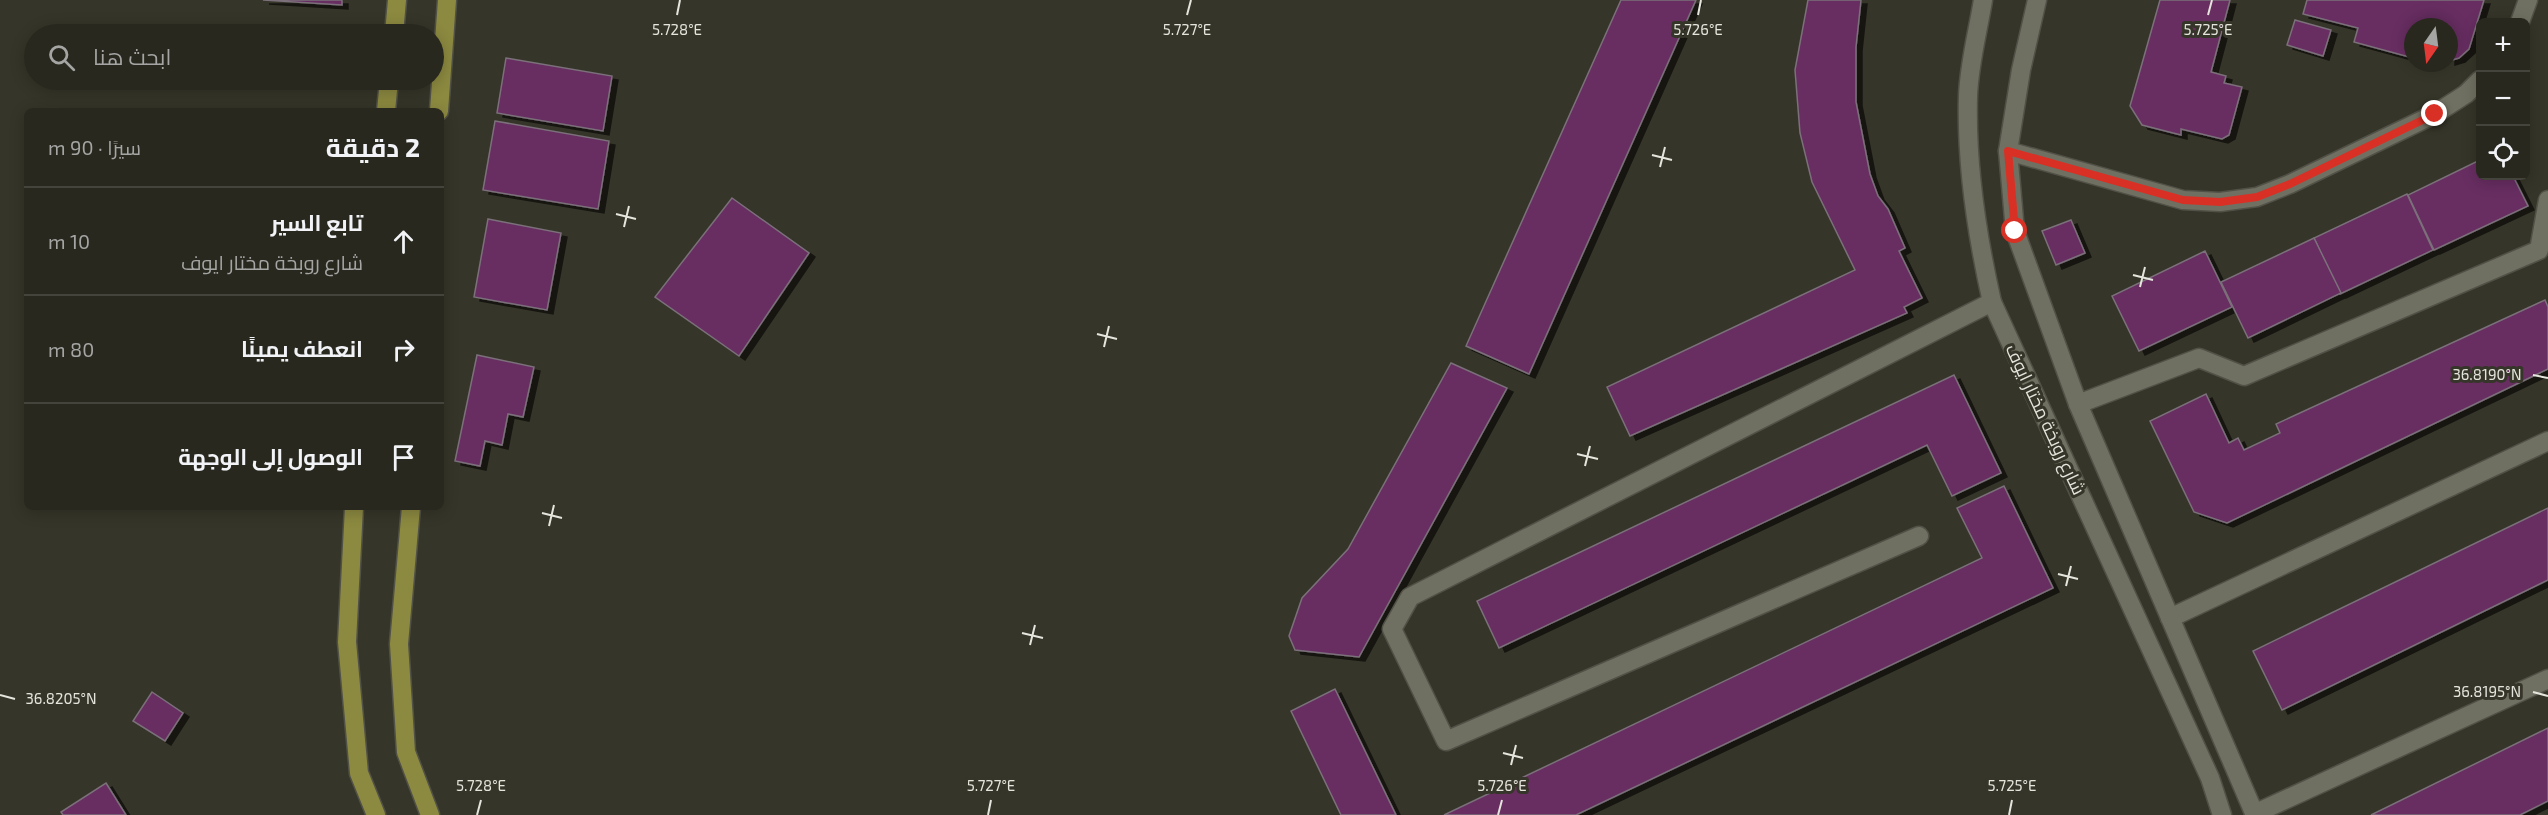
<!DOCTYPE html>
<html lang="ar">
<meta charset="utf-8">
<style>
body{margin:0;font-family:"Exo 2",Cairo,sans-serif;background:#303028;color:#f1f3f6;direction:rtl}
.controls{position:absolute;right:18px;top:18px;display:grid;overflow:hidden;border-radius:9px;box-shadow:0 3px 15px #0003}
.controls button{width:54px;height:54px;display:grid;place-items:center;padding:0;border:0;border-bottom:2px solid #44443d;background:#28281f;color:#f1f3f6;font:30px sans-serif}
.compass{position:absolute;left:2404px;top:18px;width:54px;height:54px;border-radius:50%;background:#28281f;box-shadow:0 3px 15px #0003;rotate:194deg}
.stop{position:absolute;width:18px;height:18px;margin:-14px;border:4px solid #d93025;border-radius:50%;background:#fff}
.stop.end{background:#d93025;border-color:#fff;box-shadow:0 2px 6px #0008}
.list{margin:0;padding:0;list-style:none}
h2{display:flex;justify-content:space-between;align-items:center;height:78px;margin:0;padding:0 24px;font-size:26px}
h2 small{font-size:20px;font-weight:400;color:#a5a6a4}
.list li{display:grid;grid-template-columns:39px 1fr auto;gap:18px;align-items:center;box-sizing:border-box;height:108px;padding:0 24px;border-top:2px solid #44443d}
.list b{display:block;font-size:22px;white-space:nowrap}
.list p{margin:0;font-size:20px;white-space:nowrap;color:#a5a6a4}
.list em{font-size:20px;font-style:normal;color:#a5a6a4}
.icon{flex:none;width:33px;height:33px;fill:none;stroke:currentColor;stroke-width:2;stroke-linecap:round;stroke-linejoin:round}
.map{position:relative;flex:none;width:2548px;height:815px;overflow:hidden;direction:ltr}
.search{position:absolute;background:#28281f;box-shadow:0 3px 15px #0003;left:24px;top:24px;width:420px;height:66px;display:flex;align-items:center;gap:15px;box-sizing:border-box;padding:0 21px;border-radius:33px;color:#a5a6a4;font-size:22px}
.panel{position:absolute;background:#28281f;box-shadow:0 3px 15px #0003;left:24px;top:108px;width:420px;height:402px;border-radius:9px;direction:rtl}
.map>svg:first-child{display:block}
.building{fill:#672d62;stroke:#7b707a;stroke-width:1.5;filter:url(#shadow)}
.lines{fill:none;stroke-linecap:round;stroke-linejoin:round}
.street-casing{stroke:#515147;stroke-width:21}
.secondary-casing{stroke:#515147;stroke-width:21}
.primary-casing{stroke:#515147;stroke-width:21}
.street{stroke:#707062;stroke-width:18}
.secondary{stroke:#707062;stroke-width:18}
.primary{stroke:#8c8940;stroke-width:18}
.route{stroke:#d93025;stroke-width:8}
.ticks{fill:none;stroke:#e5e5dd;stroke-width:2}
.labels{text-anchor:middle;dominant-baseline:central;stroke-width:6;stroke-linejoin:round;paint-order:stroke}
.street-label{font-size:18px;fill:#e5e5dd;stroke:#363529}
.ticks-label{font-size:15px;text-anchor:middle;fill:#e5e5dd;stroke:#363529;stroke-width:6;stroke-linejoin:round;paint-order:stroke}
</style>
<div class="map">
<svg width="2548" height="815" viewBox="0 0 2548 815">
<defs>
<filter id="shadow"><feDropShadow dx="6" dy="4" stdDeviation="0" flood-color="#0009"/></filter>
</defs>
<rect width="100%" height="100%" fill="#363529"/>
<g class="building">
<polygon points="263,0 342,0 342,5"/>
<polygon points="1621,0 1696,0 1529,374 1466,346"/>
<polygon points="1808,0 1861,0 1856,47 1856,102 1870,174 1878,196 1888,209 1905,248 1899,251 1922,298 1904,307 1907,313 1630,436 1607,387 1855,270 1812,182 1800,133 1795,70"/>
<polygon points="2160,0 2230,0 2211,72 2226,76 2224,83 2242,87 2229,135 2222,139 2181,129 2181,135 2142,125 2130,106"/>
<polygon points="2307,0 2484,0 2469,49 2459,58 2449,61 2449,27 2413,27 2413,58 2354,42 2358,28 2303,14"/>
<polygon points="2295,20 2331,30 2323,56 2287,45"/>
<polygon points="506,58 612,76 603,131 497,113"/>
<polygon points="495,121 609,141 598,209 483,190"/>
<polygon points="2480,160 2480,176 2513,176 2528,206 2434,250 2408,195"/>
<polygon points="2407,194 2433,250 2340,294 2314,238"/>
<polygon points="732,198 809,253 739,356 655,297"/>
<polygon points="488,219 561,233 547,310 474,297"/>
<polygon points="2071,220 2085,253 2056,265 2042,231"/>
<polygon points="2314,238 2341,293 2248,338 2221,282"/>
<polygon points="2205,251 2232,307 2139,351 2112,296"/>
<polygon points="2545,300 2548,307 2548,369 2227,523 2194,512 2150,421 2206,394 2229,443 2238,438 2244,450 2280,433 2276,424"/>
<polygon points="477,355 534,367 523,417 508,414 502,445 485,441 480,466 455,461"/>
<polygon points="1451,363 1507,388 1359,657 1295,650 1289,636 1302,598 1348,549"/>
<polygon points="1954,375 2001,473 1952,496 1927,445 1499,648 1477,601"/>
<polygon points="2004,486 2053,588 1576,815 1444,815 1982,558 1957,508"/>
<polygon points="2548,508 2548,580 2282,710 2253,651"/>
<polygon points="1335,689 1396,815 1341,815 1291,711"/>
<polygon points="152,692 183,713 165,741 133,721"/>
<polygon points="2548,728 2548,801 2520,815 2371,815"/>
<polygon points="106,783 126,815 63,815 61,812"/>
</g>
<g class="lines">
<g class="street-casing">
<g id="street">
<polyline points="2520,22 2528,0"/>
<polyline points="2008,151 2183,200 2220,202 2257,197 2290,184 2435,114 2466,94 2480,80"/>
<polyline points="2078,404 2199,358 2244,376 2539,250 2548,200"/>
<polyline points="1919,536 1446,741 1392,629 1410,597 1992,302"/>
<polyline points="2170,618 2548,441"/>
<polyline points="2254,814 2548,679"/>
</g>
</g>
<g class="secondary-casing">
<g id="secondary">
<path d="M 1983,0 C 1978,31 1969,64 1968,96 C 1966,164 1977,236 1992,302 L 2210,778 L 2222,815"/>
<polyline points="2037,0 2021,70 2008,151 2015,231 2078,404 2255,815"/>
</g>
</g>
<g class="primary-casing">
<g id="primary">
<polyline points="394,34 397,0"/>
<polyline points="386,111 389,80"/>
<polyline points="439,111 447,0"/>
<polyline points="354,507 347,642 359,773 376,815"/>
<polyline points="411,507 399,644 406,752 430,815"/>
</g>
</g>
<use href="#street" class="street"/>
<use href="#secondary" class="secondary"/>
<use href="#primary" class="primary"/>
</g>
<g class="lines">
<polyline class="route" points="2015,231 2008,151 2183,200 2220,202 2257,197 2290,184 2435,114"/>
</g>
<path class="ticks" d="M 677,15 L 680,0M 1187,15 L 1191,0M 1698,15 L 1701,0M 2208,15 L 2212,0M 1652,155 L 1672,160M 1660,167 L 1665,147M 616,214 L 636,219M 624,227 L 629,206M 2133,275 L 2153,280M 2140,287 L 2145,267M 1097,334 L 1117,339M 1104,347 L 1109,326M 2533,375 L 2548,378M 1577,454 L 1598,459M 1585,466 L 1590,446M 542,513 L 562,518M 549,526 L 554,505M 2058,574 L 2078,579M 2066,586 L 2071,566M 1022,633 L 1043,638M 1030,645 L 1035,625M 2533,692 L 2548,696M 0,695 L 15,699M 1503,753 L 1523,758M 1511,765 L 1516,745M 477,815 L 481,800M 988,815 L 991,800M 1498,815 L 1502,800M 2009,815 L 2012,800"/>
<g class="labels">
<g class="street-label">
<text transform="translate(2046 419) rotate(65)">شارع روبخة مختار ايوف</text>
</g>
</g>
<g class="ticks-label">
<text x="677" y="35">5.728°E</text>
<text x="1187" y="35">5.727°E</text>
<text x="1698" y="35">5.726°E</text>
<text x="2208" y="35">5.725°E</text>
<text x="2487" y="380">36.8190°N</text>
<text x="2487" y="697">36.8195°N</text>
<text x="61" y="704">36.8205°N</text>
<text x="481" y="791">5.728°E</text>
<text x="991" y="791">5.727°E</text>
<text x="1502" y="791">5.726°E</text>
<text x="2012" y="791">5.725°E</text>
</g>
</svg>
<div class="controls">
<button>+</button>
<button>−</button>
<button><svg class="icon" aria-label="locate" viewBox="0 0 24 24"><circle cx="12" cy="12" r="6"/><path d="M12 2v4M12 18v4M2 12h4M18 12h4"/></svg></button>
</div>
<svg class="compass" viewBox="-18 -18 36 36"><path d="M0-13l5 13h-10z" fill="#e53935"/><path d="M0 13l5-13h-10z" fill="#a5a6a4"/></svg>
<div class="stop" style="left:2015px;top:231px"></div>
<div class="stop end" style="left:2435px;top:114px"></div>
<div class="search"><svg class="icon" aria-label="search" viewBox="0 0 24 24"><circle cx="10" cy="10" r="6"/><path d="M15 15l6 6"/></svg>ابحث هنا</div>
<section class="panel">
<h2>2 دقيقة<small>سيرًا · 90 m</small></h2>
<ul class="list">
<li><svg class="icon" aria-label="ahead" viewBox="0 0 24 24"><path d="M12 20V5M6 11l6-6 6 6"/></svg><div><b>تابع السير</b><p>شارع روبخة مختار ايوف</p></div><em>10 m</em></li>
<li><svg class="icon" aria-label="right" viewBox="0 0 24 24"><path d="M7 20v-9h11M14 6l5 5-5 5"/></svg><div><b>انعطف يمينًا</b></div><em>80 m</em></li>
<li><svg class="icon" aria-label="arrive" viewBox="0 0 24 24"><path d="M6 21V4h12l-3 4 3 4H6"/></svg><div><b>الوصول إلى الوجهة</b></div></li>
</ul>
</section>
</div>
